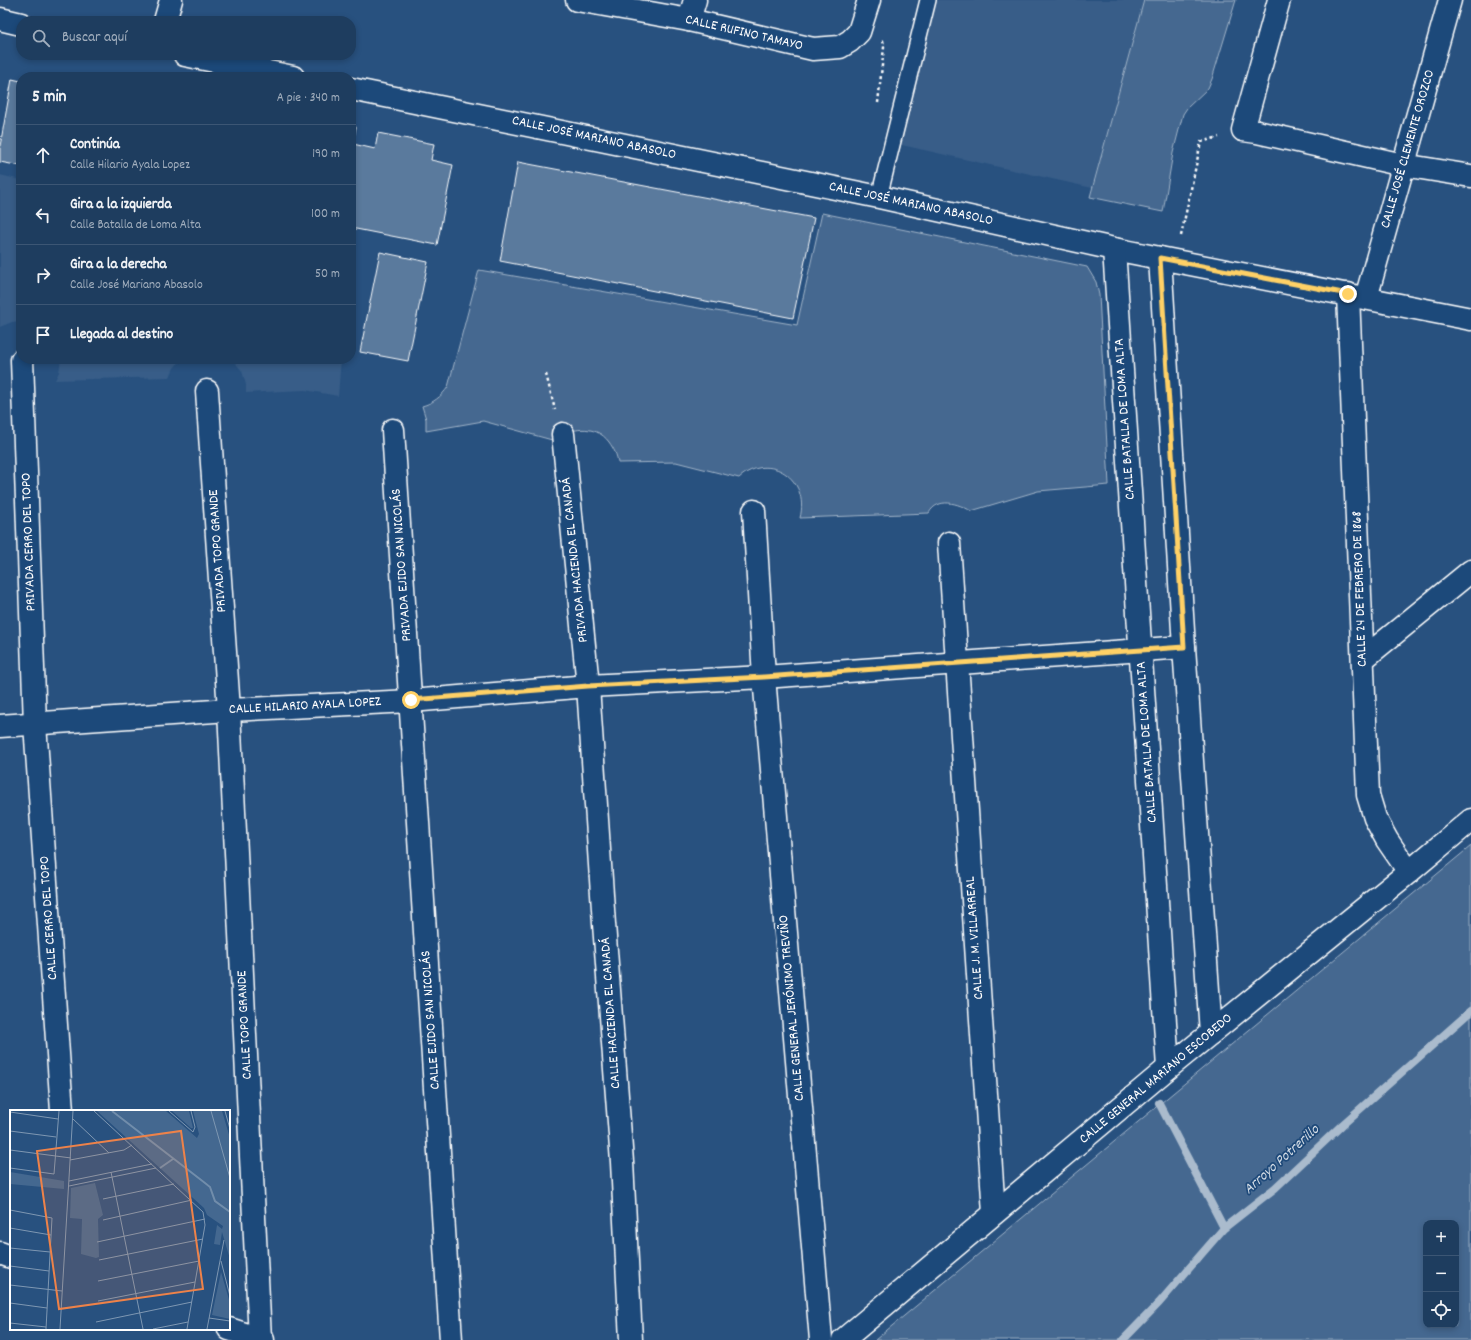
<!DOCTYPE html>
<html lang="es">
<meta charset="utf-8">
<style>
body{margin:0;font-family:Dekko,sans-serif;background:#264465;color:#f1f3f6}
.controls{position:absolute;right:12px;bottom:12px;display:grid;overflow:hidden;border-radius:8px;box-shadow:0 2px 6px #0003}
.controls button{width:36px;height:36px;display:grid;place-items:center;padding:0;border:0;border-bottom:1px solid #3c5674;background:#1e3d5f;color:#f1f3f6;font:20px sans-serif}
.stop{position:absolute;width:12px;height:12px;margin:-9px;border:3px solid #ffd166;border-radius:50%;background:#fff}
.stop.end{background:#ffd166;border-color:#fff;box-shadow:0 1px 4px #0008}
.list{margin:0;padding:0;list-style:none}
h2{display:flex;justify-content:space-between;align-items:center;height:52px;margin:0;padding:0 16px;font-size:17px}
h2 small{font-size:13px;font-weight:400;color:#a1aebd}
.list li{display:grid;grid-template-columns:26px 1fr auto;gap:12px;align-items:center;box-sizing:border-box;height:60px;padding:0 16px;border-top:1px solid #3c5674}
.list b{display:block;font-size:15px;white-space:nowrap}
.list p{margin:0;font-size:13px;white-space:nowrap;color:#a1aebd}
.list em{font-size:13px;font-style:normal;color:#a1aebd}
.icon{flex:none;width:22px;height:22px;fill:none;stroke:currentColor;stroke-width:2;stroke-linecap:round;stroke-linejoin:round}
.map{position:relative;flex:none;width:1471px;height:1340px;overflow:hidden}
.search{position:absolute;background:#1e3d5f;box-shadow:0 2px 6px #0003;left:16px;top:16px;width:340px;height:44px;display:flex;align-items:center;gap:10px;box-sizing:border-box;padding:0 14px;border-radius:16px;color:#a1aebd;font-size:15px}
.panel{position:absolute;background:#1e3d5f;box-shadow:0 2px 6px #0003;left:16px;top:72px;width:340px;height:292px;border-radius:16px}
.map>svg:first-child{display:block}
.built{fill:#375d88}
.green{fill:#446890;stroke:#a2b4c8;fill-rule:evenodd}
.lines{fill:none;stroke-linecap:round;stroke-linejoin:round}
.stream{stroke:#aabbcd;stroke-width:8}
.building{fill:#5a7a9d;stroke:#fff}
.lane-casing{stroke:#fff;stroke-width:18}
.street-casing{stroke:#fff;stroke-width:25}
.path{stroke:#fff;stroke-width:2.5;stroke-dasharray:3 3;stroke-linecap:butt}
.lane{stroke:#1f4a7a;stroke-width:15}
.street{stroke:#1f4a7a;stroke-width:22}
.route{stroke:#ffd166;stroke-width:5}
.labels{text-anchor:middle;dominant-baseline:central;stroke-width:3.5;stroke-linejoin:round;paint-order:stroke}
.street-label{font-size:14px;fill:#fff;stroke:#1f4a7a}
.water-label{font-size:15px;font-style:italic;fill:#d4dde6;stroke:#1f4a7a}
.inset-river{fill:none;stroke:#718dab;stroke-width:2}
.inset-road{fill:none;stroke:#7e97b2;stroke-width:1}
.view{fill:#ee8249;fill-opacity:0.15;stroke:#ee8249;stroke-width:2}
.inset-edge{fill:none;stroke:#fff;stroke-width:2}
</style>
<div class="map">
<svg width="1471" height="1340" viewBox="0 0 1471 1340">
<rect width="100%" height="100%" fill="#28517f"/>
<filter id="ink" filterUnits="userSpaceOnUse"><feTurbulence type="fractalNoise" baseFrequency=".025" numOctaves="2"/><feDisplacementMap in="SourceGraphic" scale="8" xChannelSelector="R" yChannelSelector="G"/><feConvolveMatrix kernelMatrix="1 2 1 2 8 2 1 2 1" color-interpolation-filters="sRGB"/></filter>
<g filter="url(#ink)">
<g class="built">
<polygon points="919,0 1144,0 1092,188 884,141"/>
<polygon points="0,175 21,180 21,321 12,322 0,327"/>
<polygon points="61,359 182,359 174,368 170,377 55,380 59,372"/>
<polygon points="232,359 341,359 338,396 305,390 246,393 246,385 242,371"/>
</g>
<g class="green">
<polygon points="1144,0 1236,0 1212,79 1208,88 1187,108 1183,114 1173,153 1163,212 1090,197"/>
<path d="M 822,213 L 1087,267 L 1096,282 L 1099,295 L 1109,485 L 1038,491 L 971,511 C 958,503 938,497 929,513 L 800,518 C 810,479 770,451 739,478 L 676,462 L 618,463 C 617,455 614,449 609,442 C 595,423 570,428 552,440 L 483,421 L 426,431 L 426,419 L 422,406 C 433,403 441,397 448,387 L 479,270 L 797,325 Z"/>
<path d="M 1471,846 L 1471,1340 L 875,1340 ZM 1426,1223 L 1456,1223 L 1456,1325 L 1426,1325 Z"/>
</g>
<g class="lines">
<g class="stream">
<polyline points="1159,1103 1224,1228"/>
<polyline points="1123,1340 1159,1303 1224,1228 1275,1188 1342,1125 1471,1011"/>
</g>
</g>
<g class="building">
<polygon points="12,79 21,81 21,166 0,162 0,146"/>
<polygon points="351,126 356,127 353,144 375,149 378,133 434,144 431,160 453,165 437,245 351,228"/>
<polygon points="518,162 814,218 793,318 500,261"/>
<polygon points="380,252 428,262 408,361 360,352"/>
</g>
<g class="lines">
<g class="lane-casing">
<polyline id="lane" points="879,197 928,0"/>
</g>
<g class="street-casing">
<g id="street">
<polyline points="577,0 689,20 813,49 840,47 850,41 859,32 869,0"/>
<polyline points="1279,0 1243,130 1257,132 1403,165 1471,176"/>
<polyline points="0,19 21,24"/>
<polyline points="689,20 695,0"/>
<polyline points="165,21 171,0"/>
<polyline points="185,55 293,77"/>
<polyline points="351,89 879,197 1114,249 1471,319"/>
<polyline points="1114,249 1168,1068"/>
<polyline points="1160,258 1184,647 1211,1033"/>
<polyline points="1348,294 1368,795 1375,818 1387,840 1409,872"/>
<polyline points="1366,298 1450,0"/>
<polyline points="22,360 35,724 62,1111"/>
<polyline points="207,391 229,710 260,1339"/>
<polyline points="393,430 451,1340"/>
<polyline points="563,434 588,686 604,924 622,1162 631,1340"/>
<polyline points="754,511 764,677 821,1340"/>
<polyline points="949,543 994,1213"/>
<polyline points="1363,659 1471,571"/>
<polyline points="0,726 229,710 411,701 588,686 764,677 1184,647"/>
<polyline points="0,1253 11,1257"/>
<polyline points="229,1329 263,1340"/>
<polyline points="843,1340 1168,1068 1409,872 1471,820"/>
</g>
</g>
<g class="path">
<polyline points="878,103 884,47 883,40"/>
<polyline points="1181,236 1201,142 1219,137"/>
<polyline points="546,374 555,410"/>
</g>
<use href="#lane" class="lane"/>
<use href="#street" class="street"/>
</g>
</g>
<g class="lines" filter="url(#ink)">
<polyline class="route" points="411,700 588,686 764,677 1184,647 1160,258 1348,294"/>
</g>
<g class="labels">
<g class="street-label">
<text transform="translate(744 33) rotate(13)">CALLE RUFINO TAMAYO</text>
<text transform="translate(594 138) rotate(12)">CALLE JOSÉ MARIANO ABASOLO</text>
<text transform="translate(1408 149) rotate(-74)">CALLE JOSÉ CLEMENTE OROZCO</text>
<text transform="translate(911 204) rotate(12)">CALLE JOSÉ MARIANO ABASOLO</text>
<text transform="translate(1125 419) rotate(-94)">CALLE BATALLA DE LOMA ALTA</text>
<text transform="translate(29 542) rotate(-92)">PRIVADA CERRO DEL TOPO</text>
<text transform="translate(218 551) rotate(-94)">PRIVADA TOPO GRANDE</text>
<text transform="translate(575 560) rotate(-96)">PRIVADA HACIENDA EL CANADÁ</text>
<text transform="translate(402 565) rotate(-94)">PRIVADA EJIDO SAN NICOLÁS</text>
<text transform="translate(1360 589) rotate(-92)">CALLE 24 DE FEBRERO DE 1868</text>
<text transform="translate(305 706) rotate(-3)">CALLE HILARIO AYALA LOPEZ</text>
<text transform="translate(1147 742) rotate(-94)">CALLE BATALLA DE LOMA ALTA</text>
<text transform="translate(49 918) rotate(-94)">CALLE CERRO DEL TOPO</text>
<text transform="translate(975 938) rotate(-94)">CALLE J. M. VILLARREAL</text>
<text transform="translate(792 1008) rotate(-95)">CALLE GENERAL JERÓNIMO TREVIÑO</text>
<text transform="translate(611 1013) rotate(-94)">CALLE HACIENDA EL CANADÁ</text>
<text transform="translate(431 1020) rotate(-94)">CALLE EJIDO SAN NICOLÁS</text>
<text transform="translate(245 1025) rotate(-93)">CALLE TOPO GRANDE</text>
<text transform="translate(1156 1079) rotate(-40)">CALLE GENERAL MARIANO ESCOBEDO</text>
</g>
<g class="water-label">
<text transform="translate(1282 1160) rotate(-42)">Arroyo Potrerillo</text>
</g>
</g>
<g transform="translate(10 1110)">
<rect width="220" height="220" fill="#28517f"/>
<path d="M 87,1 L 156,1 L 187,28 L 189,24 L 183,1 L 212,1 L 220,28 L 220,149 L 212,122 L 210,135 L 204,134 L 207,115 L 212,119 L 213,116 L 197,105 L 194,98 ZM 162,1 L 179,1 L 183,18 L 181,18 ZM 0,62 L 54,71 L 54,79 L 0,74 ZM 85,73 L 93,105 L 88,109 L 89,147 L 86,148 L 71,144 L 72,109 L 60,108 L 61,78 ZM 211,162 L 220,193 L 220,209 L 202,205 Z" fill="#446890"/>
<path class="inset-river" d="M 102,1 L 195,73 L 200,77 L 205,91 L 220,102M 150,58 L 163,49"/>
<path class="inset-road" d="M 84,1 L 193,102 L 195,115 L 177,219M 159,1 L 183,22 L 185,17 L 181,1M 201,1 L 220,68M 215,1 L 220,19M 0,2 L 48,9M 63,9 L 99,43M 0,21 L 46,27M 0,40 L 61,48M 60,50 L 114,40 L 122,35M 0,58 L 44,64 L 49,1M 101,62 L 133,219M 59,71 L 142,54M 59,76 L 146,58M 93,89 L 164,74M 0,100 L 42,108 L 36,219M 93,110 L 182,90M 0,118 L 41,125M 87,132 L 195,109M 0,138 L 40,142M 89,150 L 193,129M 211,151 L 220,186M 0,156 L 39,161M 88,171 L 189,151M 0,175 L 52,181M 88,191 L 185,172M 0,193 L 37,198M 199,208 L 220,211M 86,212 L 182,192M 0,213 L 36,217M 50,219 L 63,1M 143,219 L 178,212M 197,219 L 214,130"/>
<path class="view" d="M 171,21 L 193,179 L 49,199 L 27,41 Z"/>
<rect width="220" height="220" class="inset-edge"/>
</g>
</svg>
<div class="controls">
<button>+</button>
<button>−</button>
<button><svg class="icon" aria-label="locate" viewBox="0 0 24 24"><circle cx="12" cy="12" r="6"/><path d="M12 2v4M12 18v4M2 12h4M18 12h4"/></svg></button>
</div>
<div class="stop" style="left:411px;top:700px"></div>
<div class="stop end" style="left:1348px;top:294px"></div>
<div class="search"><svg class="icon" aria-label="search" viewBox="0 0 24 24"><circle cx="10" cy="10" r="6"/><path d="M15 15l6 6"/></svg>Buscar aquí</div>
<section class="panel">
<h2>5 min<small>A pie · 340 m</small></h2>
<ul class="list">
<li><svg class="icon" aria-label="ahead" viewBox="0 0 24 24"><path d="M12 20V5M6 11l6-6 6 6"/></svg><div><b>Continúa</b><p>Calle Hilario Ayala Lopez</p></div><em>190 m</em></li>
<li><svg class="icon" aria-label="left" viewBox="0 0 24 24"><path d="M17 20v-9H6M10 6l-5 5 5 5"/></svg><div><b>Gira a la izquierda</b><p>Calle Batalla de Loma Alta</p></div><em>100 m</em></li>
<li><svg class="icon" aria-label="right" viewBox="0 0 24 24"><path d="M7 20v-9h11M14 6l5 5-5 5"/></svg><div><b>Gira a la derecha</b><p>Calle José Mariano Abasolo</p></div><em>50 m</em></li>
<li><svg class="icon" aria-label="arrive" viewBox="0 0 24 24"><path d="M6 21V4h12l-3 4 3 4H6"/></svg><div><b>Llegada al destino</b></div></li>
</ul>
</section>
</div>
